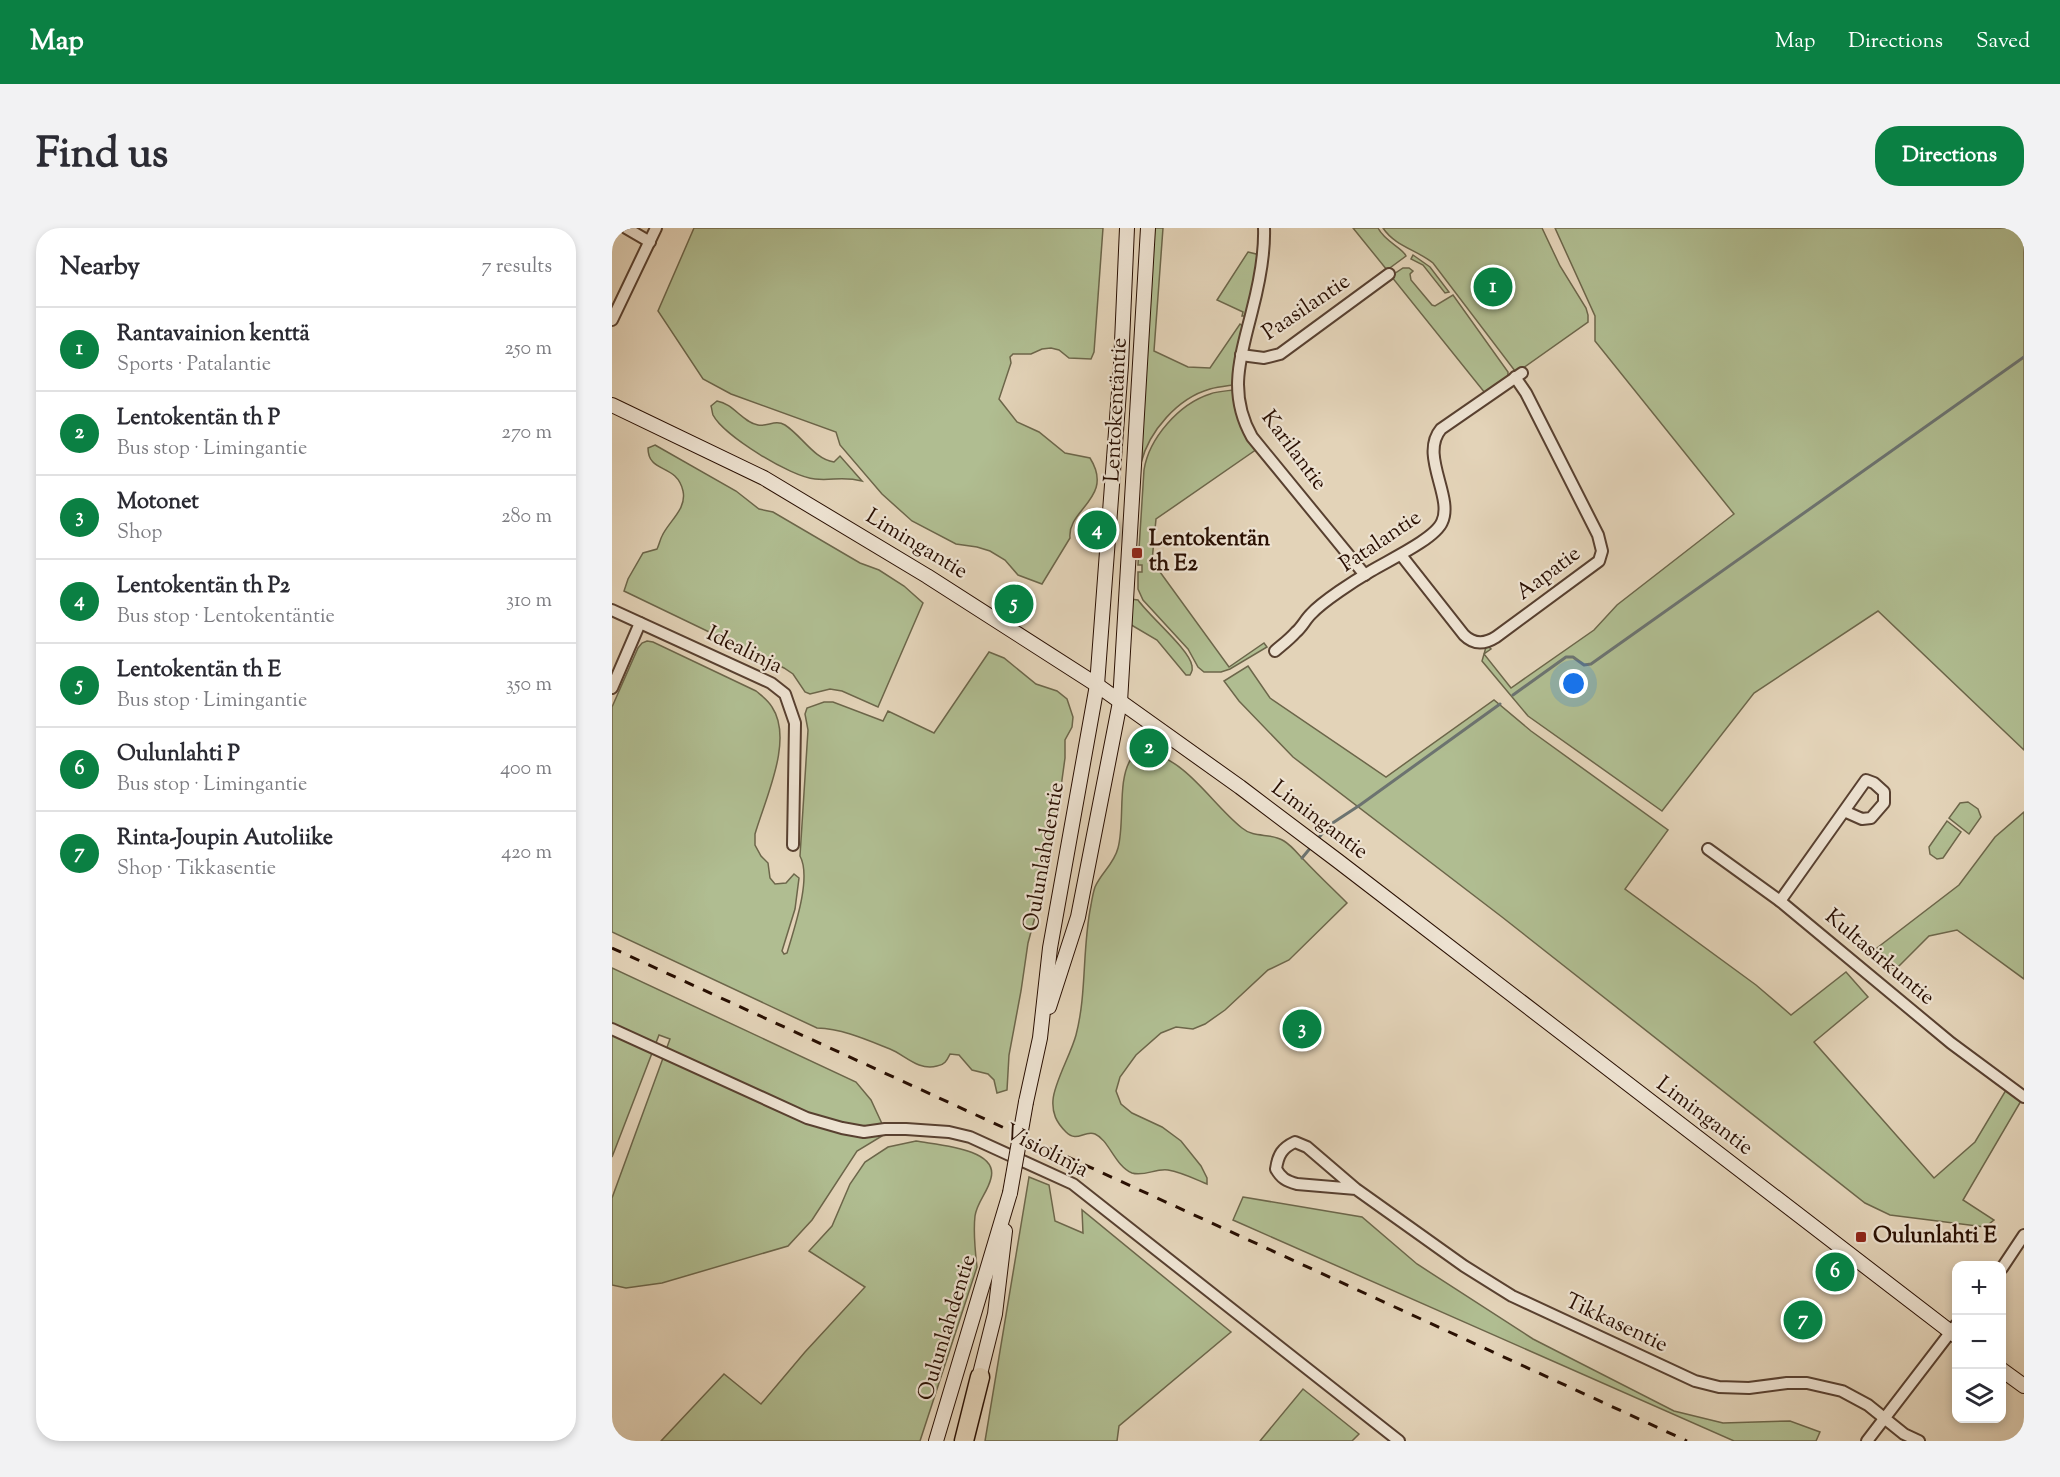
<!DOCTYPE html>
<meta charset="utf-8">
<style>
body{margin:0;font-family:"Sorts Mill Goudy",serif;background:#f2f2f3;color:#2b2b33}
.controls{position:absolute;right:18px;bottom:18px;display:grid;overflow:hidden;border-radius:12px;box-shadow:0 3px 9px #0003}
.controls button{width:54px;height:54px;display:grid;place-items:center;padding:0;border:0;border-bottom:2px solid #e1e1e2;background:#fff;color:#2b2b33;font:30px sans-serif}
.you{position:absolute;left:962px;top:456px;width:21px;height:21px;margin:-15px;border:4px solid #fff;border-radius:50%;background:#1a73e8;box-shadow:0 0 0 9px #1a73e833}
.badge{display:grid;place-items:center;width:39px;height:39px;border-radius:50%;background:#0b8043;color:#fff;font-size:20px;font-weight:700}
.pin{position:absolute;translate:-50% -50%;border:3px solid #fff;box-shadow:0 2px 6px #0006}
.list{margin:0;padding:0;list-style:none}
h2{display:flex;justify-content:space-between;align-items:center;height:78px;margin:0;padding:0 24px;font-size:26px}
h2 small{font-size:20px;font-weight:400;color:#7c7c81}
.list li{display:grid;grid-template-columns:39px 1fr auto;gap:18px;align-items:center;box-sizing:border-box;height:84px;padding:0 24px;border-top:2px solid #e1e1e2}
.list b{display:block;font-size:22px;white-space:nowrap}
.list p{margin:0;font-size:20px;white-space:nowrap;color:#7c7c81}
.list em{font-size:20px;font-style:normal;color:#7c7c81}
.icon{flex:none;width:33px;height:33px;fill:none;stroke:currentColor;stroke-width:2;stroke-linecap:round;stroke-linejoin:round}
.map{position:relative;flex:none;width:1412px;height:1213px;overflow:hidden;border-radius:24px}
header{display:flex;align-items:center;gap:36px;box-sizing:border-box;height:84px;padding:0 30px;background:#0b8043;color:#fff}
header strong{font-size:28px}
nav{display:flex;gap:33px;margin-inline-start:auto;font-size:21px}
.intro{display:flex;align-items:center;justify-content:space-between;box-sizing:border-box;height:144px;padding:0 36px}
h1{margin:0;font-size:42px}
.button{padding:15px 27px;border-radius:24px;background:#0b8043;color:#fff;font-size:21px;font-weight:700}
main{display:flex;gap:36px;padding:0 36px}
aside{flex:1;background:#fff;border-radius:24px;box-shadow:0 3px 9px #0003}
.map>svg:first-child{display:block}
.green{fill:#b0bd91;stroke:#6c664a;stroke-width:1.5}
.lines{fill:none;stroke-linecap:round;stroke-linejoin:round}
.stream{stroke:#6c7370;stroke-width:3}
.minor-casing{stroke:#584030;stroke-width:14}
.secondary-casing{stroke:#290f02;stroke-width:16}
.motorway-casing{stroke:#290f02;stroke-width:21}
.minor{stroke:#ede2d1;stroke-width:10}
.secondary{stroke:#ede2d1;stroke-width:14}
.motorway{stroke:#e3d3b8;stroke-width:18}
.rail{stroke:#290f02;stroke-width:3;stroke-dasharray:10 10;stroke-linecap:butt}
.secondary-bridge-casing{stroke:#290f02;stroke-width:16;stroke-linecap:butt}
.secondary-bridge{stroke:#ede2d1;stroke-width:14}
.poi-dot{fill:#8f2418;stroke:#ede2d1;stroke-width:2}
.labels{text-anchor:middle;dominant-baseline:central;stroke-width:4.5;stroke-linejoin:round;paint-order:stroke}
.street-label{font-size:22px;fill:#290f02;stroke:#ede2d1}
.poi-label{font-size:22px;font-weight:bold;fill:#290f02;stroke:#ede2d1;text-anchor:start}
</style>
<header>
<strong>Map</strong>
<nav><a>Map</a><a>Directions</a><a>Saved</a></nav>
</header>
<div class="intro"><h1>Find us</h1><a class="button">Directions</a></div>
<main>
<aside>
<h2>Nearby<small>7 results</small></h2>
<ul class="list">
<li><span class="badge">1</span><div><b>Rantavainion kenttä</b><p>Sports · Patalantie</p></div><em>250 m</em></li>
<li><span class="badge">2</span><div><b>Lentokentän th P</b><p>Bus stop · Limingantie</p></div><em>270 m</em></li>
<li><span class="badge">3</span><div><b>Motonet</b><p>Shop</p></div><em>280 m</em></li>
<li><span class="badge">4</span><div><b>Lentokentän th P2</b><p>Bus stop · Lentokentäntie</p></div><em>310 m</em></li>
<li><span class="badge">5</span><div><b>Lentokentän th E</b><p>Bus stop · Limingantie</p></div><em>350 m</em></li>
<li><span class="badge">6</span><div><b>Oulunlahti P</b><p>Bus stop · Limingantie</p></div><em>400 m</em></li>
<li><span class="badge">7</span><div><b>Rinta-Joupin Autoliike</b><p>Shop · Tikkasentie</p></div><em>420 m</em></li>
</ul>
</aside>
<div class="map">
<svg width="1412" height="1213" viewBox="0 0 1412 1213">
<rect width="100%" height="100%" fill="#e3d3b8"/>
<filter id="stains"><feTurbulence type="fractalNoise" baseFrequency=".00333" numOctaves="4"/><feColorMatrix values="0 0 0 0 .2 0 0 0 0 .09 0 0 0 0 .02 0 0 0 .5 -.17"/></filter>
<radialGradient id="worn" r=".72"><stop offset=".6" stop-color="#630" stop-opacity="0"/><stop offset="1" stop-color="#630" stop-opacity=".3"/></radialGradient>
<g class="green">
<path d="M 82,0 L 491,0 L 482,124 L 479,131 L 457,130 L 447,122 L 439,120 L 430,121 L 419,126 L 401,126 L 398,129 L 399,135 L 387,171 L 405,194 L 427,204 L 453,225 L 478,230 C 503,270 455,281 458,310 L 430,356 L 406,347 L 393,332 L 378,323 L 365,319 L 344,316 L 300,293 L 270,266 L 228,217 L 224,204 L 119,166 L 91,151 L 46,83 Z"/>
<path d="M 540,0 L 551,0 L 542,123 L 576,139 L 598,140 L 628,96 L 632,99 L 621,157 C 614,158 605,159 598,161 C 566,170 537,203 529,235 Z"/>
<path d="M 741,0 L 766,0 C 773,14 791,20 794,28 L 775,42 Z"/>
<path d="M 771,0 L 930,0 L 948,38 L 974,80 L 976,87 L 976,94 L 907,143 L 903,143 L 821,35 C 805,22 783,18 771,0 Z"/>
<polygon points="943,0 1412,0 1412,522 1266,383 1142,465 1050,583 916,488 870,433 874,419 876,418 879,421 872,426 899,460 982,402 1005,377 1122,286 983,113 983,88"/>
<polygon points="636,24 644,26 646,29 643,51 635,88 630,88 631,84 605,72"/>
<polygon points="801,27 818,39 837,64 833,65 811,37 799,31"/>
<polygon points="791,40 797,40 801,43 798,46 799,52 820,77 823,78 841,67 896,144 896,149 873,165 779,48"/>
<path d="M 622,162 L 645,221 L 544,291 L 540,333 L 617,439 L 652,415 L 655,419 L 618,441 L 609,444 L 592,444 L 586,439 L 576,421 L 531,372 L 526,361 L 526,344 L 530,344 L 530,337 L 526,337 L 532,242 C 537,210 567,176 598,166 C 606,163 614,163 622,162 Z"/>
<path d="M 105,173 C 122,176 130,194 146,197 C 156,199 163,191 173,197 C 190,208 202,231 222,234 L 228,228 L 250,253 C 230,248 220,253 203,251 C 179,249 112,208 101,187 C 100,184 100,181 99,178 Z"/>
<path d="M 43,217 L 124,263 L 147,281 L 161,284 L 248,335 L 267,342 L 292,358 L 311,375 L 266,479 L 230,463 L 218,461 L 198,466 L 193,464 L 181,446 L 172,440 L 12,363 L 16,351 L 31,325 L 45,321 C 47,317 48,312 50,308 C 57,293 75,281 71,263 C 65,235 36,246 36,220 Z"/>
<path d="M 518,371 L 526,372 C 537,388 578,422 580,438 C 581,443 580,443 578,447 L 574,447 L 545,412 L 516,395 Z"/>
<path d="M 35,413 L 41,414 L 144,463 C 150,468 156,472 160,479 C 182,512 153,571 143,606 L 143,617 L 149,628 L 156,635 L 158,650 L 163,656 L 174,655 L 182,646 L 187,650 L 183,681 L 170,723 L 172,726 L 175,725 C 182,701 200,650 188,628 L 196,502 L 193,486 L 195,480 L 212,474 L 221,474 L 271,493 L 276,483 L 322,505 L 377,424 L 392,430 L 424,456 L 445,463 L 455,471 L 461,489 L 460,499 L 453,512 L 453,530 L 445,588 L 430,663 L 416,715 L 409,763 L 397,827 L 395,862 L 385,865 L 382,852 L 376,846 L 360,842 L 347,827 L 338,826 C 335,832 333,837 325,838 C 306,843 293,827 278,821 C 253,811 231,801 205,800 L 0,704 L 0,479 L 26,420 L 30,415 Z"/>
<polygon points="636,438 658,470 774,549 882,472 919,503 1056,602 1013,661 1144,757 1179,787 1234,744 1256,769 1202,814 1322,950 1363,914 1394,862 1409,873 1351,972 1382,992 1373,999 1278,987 1253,975 890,689 681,529 627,473 612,453"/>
<path d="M 535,523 C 577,534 598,574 630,600 C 643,611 658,604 672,613 C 680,618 686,626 692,632 C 706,647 721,661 735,675 L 677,732 L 656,742 L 613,782 L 593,796 L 581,801 L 564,799 L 549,805 L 524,827 L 508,849 L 504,863 L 509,876 L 520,885 L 550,899 L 569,913 L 589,938 L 595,950 L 595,956 C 583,951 569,944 556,942 C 544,940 532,949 520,945 C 503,938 497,912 483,906 C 472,902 465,915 454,904 C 444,894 440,885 441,872 C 442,855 459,826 464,807 C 475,765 470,720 479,677 C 480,671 481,665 483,659 C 489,645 502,636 506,620 C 513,595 505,552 519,531 C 523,525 528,524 535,523 Z"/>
<polygon points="1356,574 1366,581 1369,589 1357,606 1337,590 1348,575"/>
<polygon points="1412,584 1412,751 1345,702 1317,708 1283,742 1261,723 1347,657 1383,609"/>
<polygon points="1335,593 1349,604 1331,630 1325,631 1318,626 1317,619"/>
<polygon points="0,740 244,854 259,872 272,900 270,908 245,923 200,992 176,1018 50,1055 14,1060 0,1057 0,970 58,811 47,807 0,929"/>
<path d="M 304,913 C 324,917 387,920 379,950 C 376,964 365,974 363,988 C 361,1005 363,1022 365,1039 L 308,1213 L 49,1213 L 112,1146 L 149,1176 L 193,1124 L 253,1059 L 197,1023 L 220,998 L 238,956 L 253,934 L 276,919 Z"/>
<polygon points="417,949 437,957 443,993 471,1005 470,982 619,1104 507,1198 505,1213 373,1213"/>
<polygon points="631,969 750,989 805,1036 921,1111 1062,1183 1111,1195 1178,1193 1208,1204 1204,1213 1122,1213 621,992"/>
<polygon points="691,1161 747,1206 740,1213 648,1213"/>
</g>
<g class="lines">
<g class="stream">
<polyline points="901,467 954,429 961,429 972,437 979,436 1412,129"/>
<polyline points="705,612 716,598 748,577 888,476"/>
<polyline points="690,630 700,618"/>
</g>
<g class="minor-casing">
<g id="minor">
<polyline points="14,0 38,14"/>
<path d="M 652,0 C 653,28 647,56 640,83 C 629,128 615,165 640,209 L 753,347"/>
<polyline points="0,92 44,0"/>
<polyline points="629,127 652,130 668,126 777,46"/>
<path d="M 789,327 L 852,407 C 862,417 873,416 884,409 L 987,333 L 990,323 L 986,307 L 914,165 L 903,149"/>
<polyline points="0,382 159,455 173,466 183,495 181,617"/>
<path d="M 663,423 C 670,417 678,411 684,404 C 690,399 693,392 699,386 C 711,373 742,353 759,343 C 775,333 823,311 830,294 C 842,269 807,227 829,201 L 910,145"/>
<polyline points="0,460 28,395"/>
<polyline points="1096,621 1168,673 1339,815 1412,869"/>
<polyline points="1168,673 1232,583 1250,591 1259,590 1272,575 1272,564 1262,555 1254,552 1232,583"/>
<polyline points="0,801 195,890 230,900 252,904 273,901 294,901 337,904 358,909 461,956 787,1213"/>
<path d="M 744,961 L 685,956 C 674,953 669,950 664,941 C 666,927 670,920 683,914 L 695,919 L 744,961 L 852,1038 L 900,1068 L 1083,1153 L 1107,1159 L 1137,1160 L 1175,1155 L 1195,1155 L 1230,1163 L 1256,1177 L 1292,1206 L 1307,1213"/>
<polyline points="1390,1040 1412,1007"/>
<polyline points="1255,1213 1344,1097"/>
</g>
</g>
<g class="secondary-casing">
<g id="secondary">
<polyline points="0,177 152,250 315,348 485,457 628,559 726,633 1344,1108"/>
<polyline points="437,779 466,689 508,474 536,0"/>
<polyline points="414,874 428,810 438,720 485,457 509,137 515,0"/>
<polyline points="1390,1142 1412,1158"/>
<polyline points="365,1158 383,1086 393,1003"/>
<polyline points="324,1213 398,965"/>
</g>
</g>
<g class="motorway-casing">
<polyline id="motorway" points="352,1213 368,1149"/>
</g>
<use href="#minor" class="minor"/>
<use href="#secondary" class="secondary"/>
<use href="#motorway" class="motorway"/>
<polyline class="rail" points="0,720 1075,1213"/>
<g class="secondary-bridge-casing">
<polyline id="secondary-bridge" points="398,965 414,874"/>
</g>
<use href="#secondary-bridge" class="secondary-bridge"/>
</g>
<g class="poi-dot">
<rect x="519" y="319" width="12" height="12" rx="3"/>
<rect x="1243" y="1003" width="12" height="12" rx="3"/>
</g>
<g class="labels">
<g class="street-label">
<text transform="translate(695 80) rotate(-34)">Paasilantie</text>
<text transform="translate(505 182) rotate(-87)">Lentokentäntie</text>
<text transform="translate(681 223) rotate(53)">Karilantie</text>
<text transform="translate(769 314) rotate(-34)">Patalantie</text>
<text transform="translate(304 317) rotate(31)">Limingantie</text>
<text transform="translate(937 346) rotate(-37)">Aapatie</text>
<text transform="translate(132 423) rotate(26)">Idealinja</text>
<text transform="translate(707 593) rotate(37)">Limingantie</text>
<text transform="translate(433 629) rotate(-80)">Oulunlahdentie</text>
<text transform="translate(1267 730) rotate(40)">Kultasirkuntie</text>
<text transform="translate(1092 889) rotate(37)">Limingantie</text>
<text transform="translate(434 924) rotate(27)">Visiolinja</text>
<text transform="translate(1004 1096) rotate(25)">Tikkasentie</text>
<text transform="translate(336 1100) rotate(-73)">Oulunlahdentie</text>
</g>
<g class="poi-label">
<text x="537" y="312">Lentokentän<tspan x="537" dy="25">th E2</tspan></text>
<text x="1261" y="1009">Oulunlahti E</text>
</g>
</g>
<rect width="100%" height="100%" filter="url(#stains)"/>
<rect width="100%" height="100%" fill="url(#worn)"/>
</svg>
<div class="controls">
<button>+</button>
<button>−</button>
<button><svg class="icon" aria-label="layers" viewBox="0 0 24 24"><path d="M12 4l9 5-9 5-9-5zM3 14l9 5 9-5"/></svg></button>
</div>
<div class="you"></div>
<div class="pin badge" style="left:881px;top:59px">1</div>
<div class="pin badge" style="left:537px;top:520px">2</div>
<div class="pin badge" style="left:690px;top:801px">3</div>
<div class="pin badge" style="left:485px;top:302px">4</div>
<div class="pin badge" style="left:402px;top:376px">5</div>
<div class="pin badge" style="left:1223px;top:1044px">6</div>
<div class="pin badge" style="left:1191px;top:1092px">7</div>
</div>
</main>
